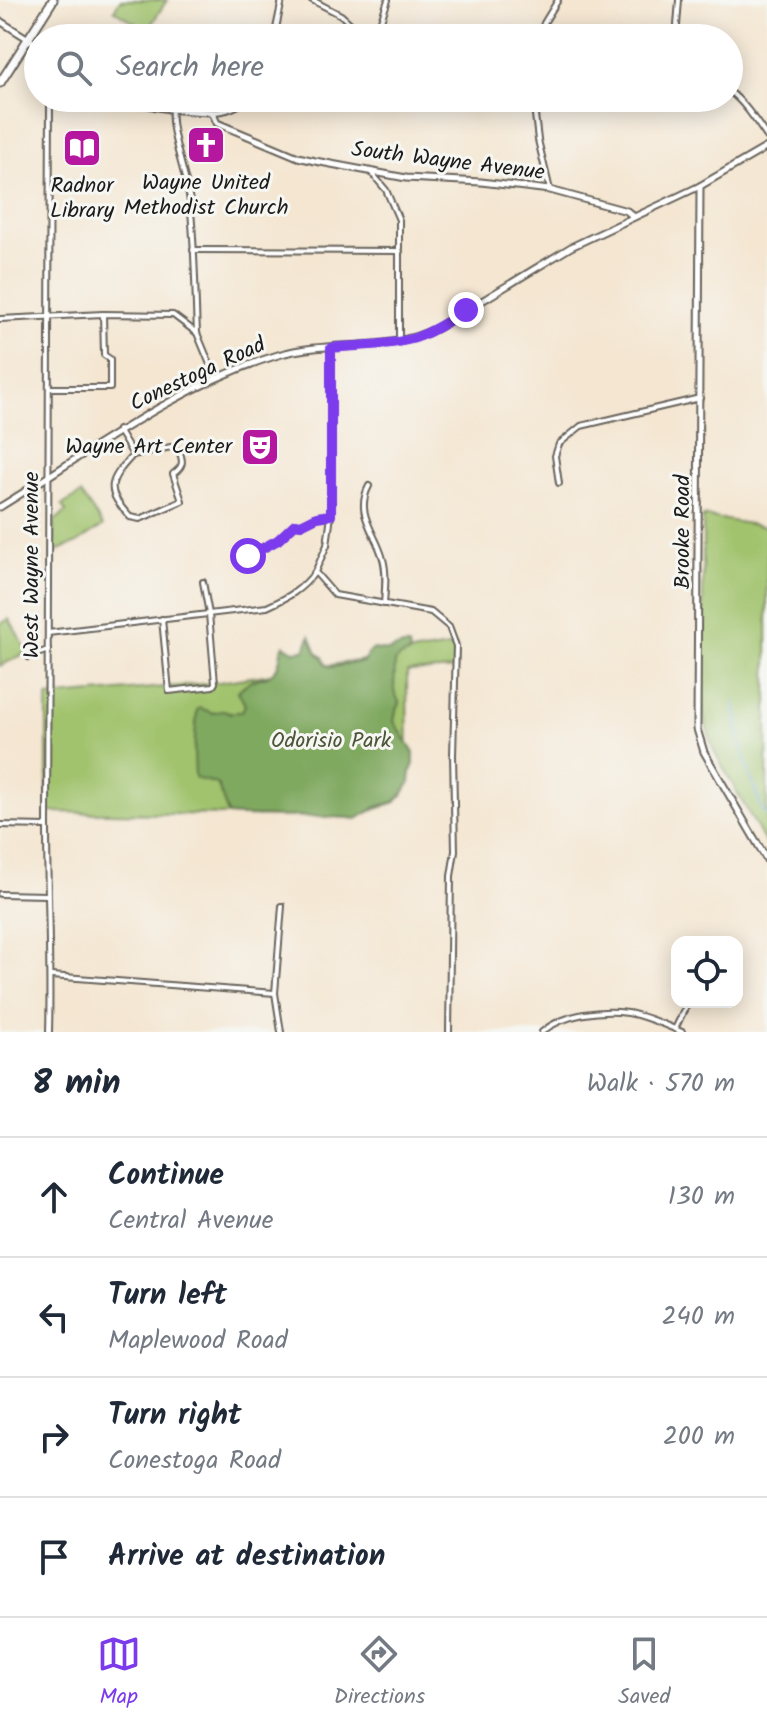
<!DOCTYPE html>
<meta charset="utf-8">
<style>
body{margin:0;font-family:Kalam,sans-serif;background:#f2f2f3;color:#1f2937}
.controls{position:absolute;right:24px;bottom:24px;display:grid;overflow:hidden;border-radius:16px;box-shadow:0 4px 20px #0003}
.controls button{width:72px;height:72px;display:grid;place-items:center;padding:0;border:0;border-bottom:2px solid #e0e1e3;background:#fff;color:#1f2937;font:40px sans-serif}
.stop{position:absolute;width:24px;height:24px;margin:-18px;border:6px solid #7c3aed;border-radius:50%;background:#fff}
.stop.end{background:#7c3aed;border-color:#fff;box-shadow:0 2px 8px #0008}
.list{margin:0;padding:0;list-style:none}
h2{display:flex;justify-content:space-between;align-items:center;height:104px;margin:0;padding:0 32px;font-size:34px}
h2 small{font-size:26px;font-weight:400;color:#747a83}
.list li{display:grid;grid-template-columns:52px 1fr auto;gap:24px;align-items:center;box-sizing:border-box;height:120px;padding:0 32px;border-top:2px solid #e0e1e3}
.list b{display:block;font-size:30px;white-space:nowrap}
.list p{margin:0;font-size:26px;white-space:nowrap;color:#747a83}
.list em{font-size:26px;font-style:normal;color:#747a83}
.icon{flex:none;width:44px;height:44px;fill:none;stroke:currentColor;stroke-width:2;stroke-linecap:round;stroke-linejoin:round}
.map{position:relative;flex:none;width:767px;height:1032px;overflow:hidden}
.search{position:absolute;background:#fff;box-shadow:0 4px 20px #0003;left:24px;right:24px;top:24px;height:88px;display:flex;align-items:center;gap:20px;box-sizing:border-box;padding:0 28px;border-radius:44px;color:#747a83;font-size:30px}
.sheet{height:584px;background:#fff}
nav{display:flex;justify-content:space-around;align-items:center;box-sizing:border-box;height:112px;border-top:2px solid #e0e1e3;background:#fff;font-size:22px;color:#747a83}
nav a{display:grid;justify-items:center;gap:4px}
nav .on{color:#7c3aed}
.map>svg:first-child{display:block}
.green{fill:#a1c36d;stroke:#5e7044;stroke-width:2}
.forest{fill:#80a960;stroke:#4e623e;stroke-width:2}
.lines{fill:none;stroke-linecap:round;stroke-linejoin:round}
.stream{stroke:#70ace1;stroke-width:2}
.street-casing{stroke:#68635b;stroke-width:8}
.secondary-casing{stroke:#68635b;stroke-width:9}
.highway-casing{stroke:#68635b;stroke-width:11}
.street{stroke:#fff;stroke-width:4}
.secondary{stroke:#fff;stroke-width:5}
.highway{stroke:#fff;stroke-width:7}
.route{stroke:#7c3aed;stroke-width:10}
.labels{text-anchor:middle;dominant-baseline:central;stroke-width:6;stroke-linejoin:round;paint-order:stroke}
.street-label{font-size:22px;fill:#1c1c1c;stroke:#f6f6f2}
.poi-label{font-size:22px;fill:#1c1c1c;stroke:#f6f6f2}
.park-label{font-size:22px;fill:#4b5638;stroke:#f6f6f2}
</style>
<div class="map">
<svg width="767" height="1032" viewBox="0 0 767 1032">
<rect width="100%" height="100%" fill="#f6f6f2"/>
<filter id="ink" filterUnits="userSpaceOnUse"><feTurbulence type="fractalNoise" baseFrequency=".0125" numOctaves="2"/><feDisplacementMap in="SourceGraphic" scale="16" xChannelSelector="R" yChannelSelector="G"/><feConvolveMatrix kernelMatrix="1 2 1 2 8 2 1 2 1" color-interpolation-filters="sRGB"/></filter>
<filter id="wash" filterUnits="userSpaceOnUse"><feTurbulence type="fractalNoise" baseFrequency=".006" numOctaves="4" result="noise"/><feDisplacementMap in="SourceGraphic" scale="32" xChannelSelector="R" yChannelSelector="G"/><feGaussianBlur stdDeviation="1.8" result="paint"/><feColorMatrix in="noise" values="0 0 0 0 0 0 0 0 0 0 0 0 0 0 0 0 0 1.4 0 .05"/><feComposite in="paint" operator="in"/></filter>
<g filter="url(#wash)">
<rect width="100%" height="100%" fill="#f4e6d1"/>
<g class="green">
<polygon points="120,0 167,0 147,31 114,10"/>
<polygon points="81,494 103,526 77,543 53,552 54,521 66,512 62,505"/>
<polygon points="703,516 767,527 767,846 713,749 703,713"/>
<polygon points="9,619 28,652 0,666 0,624"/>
<polygon points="456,646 456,669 407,672 408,779 396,802 355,817 47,812 47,697 213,683"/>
</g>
<path class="forest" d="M 310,636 L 317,653 L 323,657 L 326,664 L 331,667 L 363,662 L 370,651 L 374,649 L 388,651 L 403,646 L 409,646 L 410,653 L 399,658 L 395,662 L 394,691 L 400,704 L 396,711 L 394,721 L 414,753 L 414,764 L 411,771 L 410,783 L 403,794 L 394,802 L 376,807 L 357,819 C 315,814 271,819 228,815 L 218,785 C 211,780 201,782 195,777 L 194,752 L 197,710 L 200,708 L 213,713 L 224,710 L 231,713 L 242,711 L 245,705 L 238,691 C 242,687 247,682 253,680 C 262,677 270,677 276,669 C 282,661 278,652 284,645 L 293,651 L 305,650 Z"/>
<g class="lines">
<polyline class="stream" points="735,701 740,745 761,807 767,816"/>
</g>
</g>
<g filter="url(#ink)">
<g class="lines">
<g class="street-casing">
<g id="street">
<polyline points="312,0 341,15 366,38"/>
<polyline points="274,38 282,0"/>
<polyline points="375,38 388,0"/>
<polyline points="539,38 544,23 558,0"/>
<polyline points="676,38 679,0"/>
<path d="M 729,91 C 745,103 756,121 767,137"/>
<polyline points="533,98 538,140 550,190"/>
<polyline points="577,98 625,104 649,98"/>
<path d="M 172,110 C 169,131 187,177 190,202 C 195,245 195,289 197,333"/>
<path d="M 212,112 C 226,112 238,107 248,98"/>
<polyline points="370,171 386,190 399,220 399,340"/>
<polyline points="193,250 400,251"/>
<polyline points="0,319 103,314 173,315 197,333 216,379"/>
<polyline points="331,348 331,515 327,545 315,572 335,595 431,612 449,627 456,646 453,755 455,851 451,876 449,1032"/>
<polyline points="49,388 110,388 110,359 104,355 103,314"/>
<path d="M 118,430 L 133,455 C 109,481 104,489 130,517 L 140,519 L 182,501 L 173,474 C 183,467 184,462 179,451 L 171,447 L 133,455"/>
<polyline points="559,483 555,456 559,444 581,426 700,398"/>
<path d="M 369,486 C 354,514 376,532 383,559 C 387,573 385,589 384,604"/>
<polyline points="249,564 249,555 278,540 295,524 301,525 317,517 331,515"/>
<polyline points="162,619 169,691 213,686 215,683 209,614 203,582"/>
<path d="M 48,633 L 267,607 C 287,598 302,590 315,572"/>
<polyline points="29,657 48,650"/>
<polyline points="0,825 47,826"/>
<polyline points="0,894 47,895"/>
<polyline points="51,976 275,993"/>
<polyline points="675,1029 688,1002"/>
<path d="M 49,1032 C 51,963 47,895 47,826 L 50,98"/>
<polyline points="281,1032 275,993 282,906"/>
<path d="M 542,1032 C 563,1014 601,1009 628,1013 C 646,1016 665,1025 682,1032"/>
</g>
</g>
<g class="secondary-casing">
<g id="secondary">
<polyline points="0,21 38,45"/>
<path d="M 125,98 C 154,109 182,111 212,112 L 217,123 L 298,157 L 315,161 L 406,178 L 481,182 L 550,190 L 627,211 L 634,217"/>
<polyline points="700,186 697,729 704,752 767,860"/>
<path d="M 0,507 C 90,452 176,386 278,355 C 331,339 389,354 439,327 L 571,247 L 700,186 L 767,147"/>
</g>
</g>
<g class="highway-casing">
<polyline id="highway" points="0,83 53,0"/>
</g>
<use href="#street" class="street"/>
<use href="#secondary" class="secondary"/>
<use href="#highway" class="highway"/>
</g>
</g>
<g class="lines" filter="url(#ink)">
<path class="route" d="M 248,556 L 278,540 L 295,524 L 301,525 L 317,517 L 331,515 L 331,348 C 358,345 389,346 415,338 C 433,332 450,320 466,310"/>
</g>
<defs>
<g id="church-square" transform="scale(2)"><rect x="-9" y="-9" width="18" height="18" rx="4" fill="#b5179e" stroke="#f6f6f2"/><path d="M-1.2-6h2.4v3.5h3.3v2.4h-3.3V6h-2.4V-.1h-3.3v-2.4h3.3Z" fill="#fff"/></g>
<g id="library-square" transform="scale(2)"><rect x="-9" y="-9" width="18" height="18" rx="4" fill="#b5179e" stroke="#f6f6f2"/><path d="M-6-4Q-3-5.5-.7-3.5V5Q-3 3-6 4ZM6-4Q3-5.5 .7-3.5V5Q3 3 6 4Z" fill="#fff"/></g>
<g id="theatre-square" transform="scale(2)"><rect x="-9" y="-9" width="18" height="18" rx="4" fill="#b5179e" stroke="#f6f6f2"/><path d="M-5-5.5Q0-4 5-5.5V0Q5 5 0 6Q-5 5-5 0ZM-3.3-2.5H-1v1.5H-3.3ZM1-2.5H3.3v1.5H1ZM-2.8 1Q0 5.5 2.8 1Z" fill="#fff"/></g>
</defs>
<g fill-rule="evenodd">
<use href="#church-square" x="206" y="145"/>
<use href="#library-square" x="82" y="148"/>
<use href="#theatre-square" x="260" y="447"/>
</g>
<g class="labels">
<g class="street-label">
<text transform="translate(448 162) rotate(7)">South Wayne Avenue</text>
<text transform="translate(198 375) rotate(-25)">Conestoga Road</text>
<text transform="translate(683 532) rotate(-90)">Brooke Road</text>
<text transform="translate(32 565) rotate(-90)">West Wayne Avenue</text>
</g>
<g class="poi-label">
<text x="206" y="183">Wayne United<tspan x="206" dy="25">Methodist Church</tspan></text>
<text x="82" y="186">Radnor<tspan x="82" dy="25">Library</tspan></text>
<text x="232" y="447" text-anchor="end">Wayne Art Center</text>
</g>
<g class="park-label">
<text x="331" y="741">Odorisio Park</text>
</g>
</g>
</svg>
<div class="controls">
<button><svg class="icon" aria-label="locate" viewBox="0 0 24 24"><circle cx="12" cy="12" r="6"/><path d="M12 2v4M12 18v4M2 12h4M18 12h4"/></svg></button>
</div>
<div class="stop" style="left:248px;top:556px"></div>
<div class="stop end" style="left:466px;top:310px"></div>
<div class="search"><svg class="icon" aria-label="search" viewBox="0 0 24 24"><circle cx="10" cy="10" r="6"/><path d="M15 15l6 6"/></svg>Search here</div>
</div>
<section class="sheet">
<h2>8 min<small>Walk · 570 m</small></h2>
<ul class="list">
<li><svg class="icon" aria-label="ahead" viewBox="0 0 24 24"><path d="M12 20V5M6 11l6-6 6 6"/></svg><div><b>Continue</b><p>Central Avenue</p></div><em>130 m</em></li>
<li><svg class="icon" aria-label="left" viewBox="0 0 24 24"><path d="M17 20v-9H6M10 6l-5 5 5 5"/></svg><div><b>Turn left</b><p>Maplewood Road</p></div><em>240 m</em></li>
<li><svg class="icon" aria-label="right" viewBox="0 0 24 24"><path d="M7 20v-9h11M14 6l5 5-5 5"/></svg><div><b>Turn right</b><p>Conestoga Road</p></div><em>200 m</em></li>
<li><svg class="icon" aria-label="arrive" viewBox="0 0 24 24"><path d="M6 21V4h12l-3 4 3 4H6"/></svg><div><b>Arrive at destination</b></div></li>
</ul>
</section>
<nav>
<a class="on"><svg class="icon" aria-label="map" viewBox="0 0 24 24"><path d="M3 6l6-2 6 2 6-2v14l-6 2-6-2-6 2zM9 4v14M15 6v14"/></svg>Map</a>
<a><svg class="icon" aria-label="directions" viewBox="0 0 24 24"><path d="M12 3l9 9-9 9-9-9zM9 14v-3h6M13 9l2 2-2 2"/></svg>Directions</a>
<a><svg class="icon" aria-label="saved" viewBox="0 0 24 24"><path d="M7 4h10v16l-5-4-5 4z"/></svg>Saved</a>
</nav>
